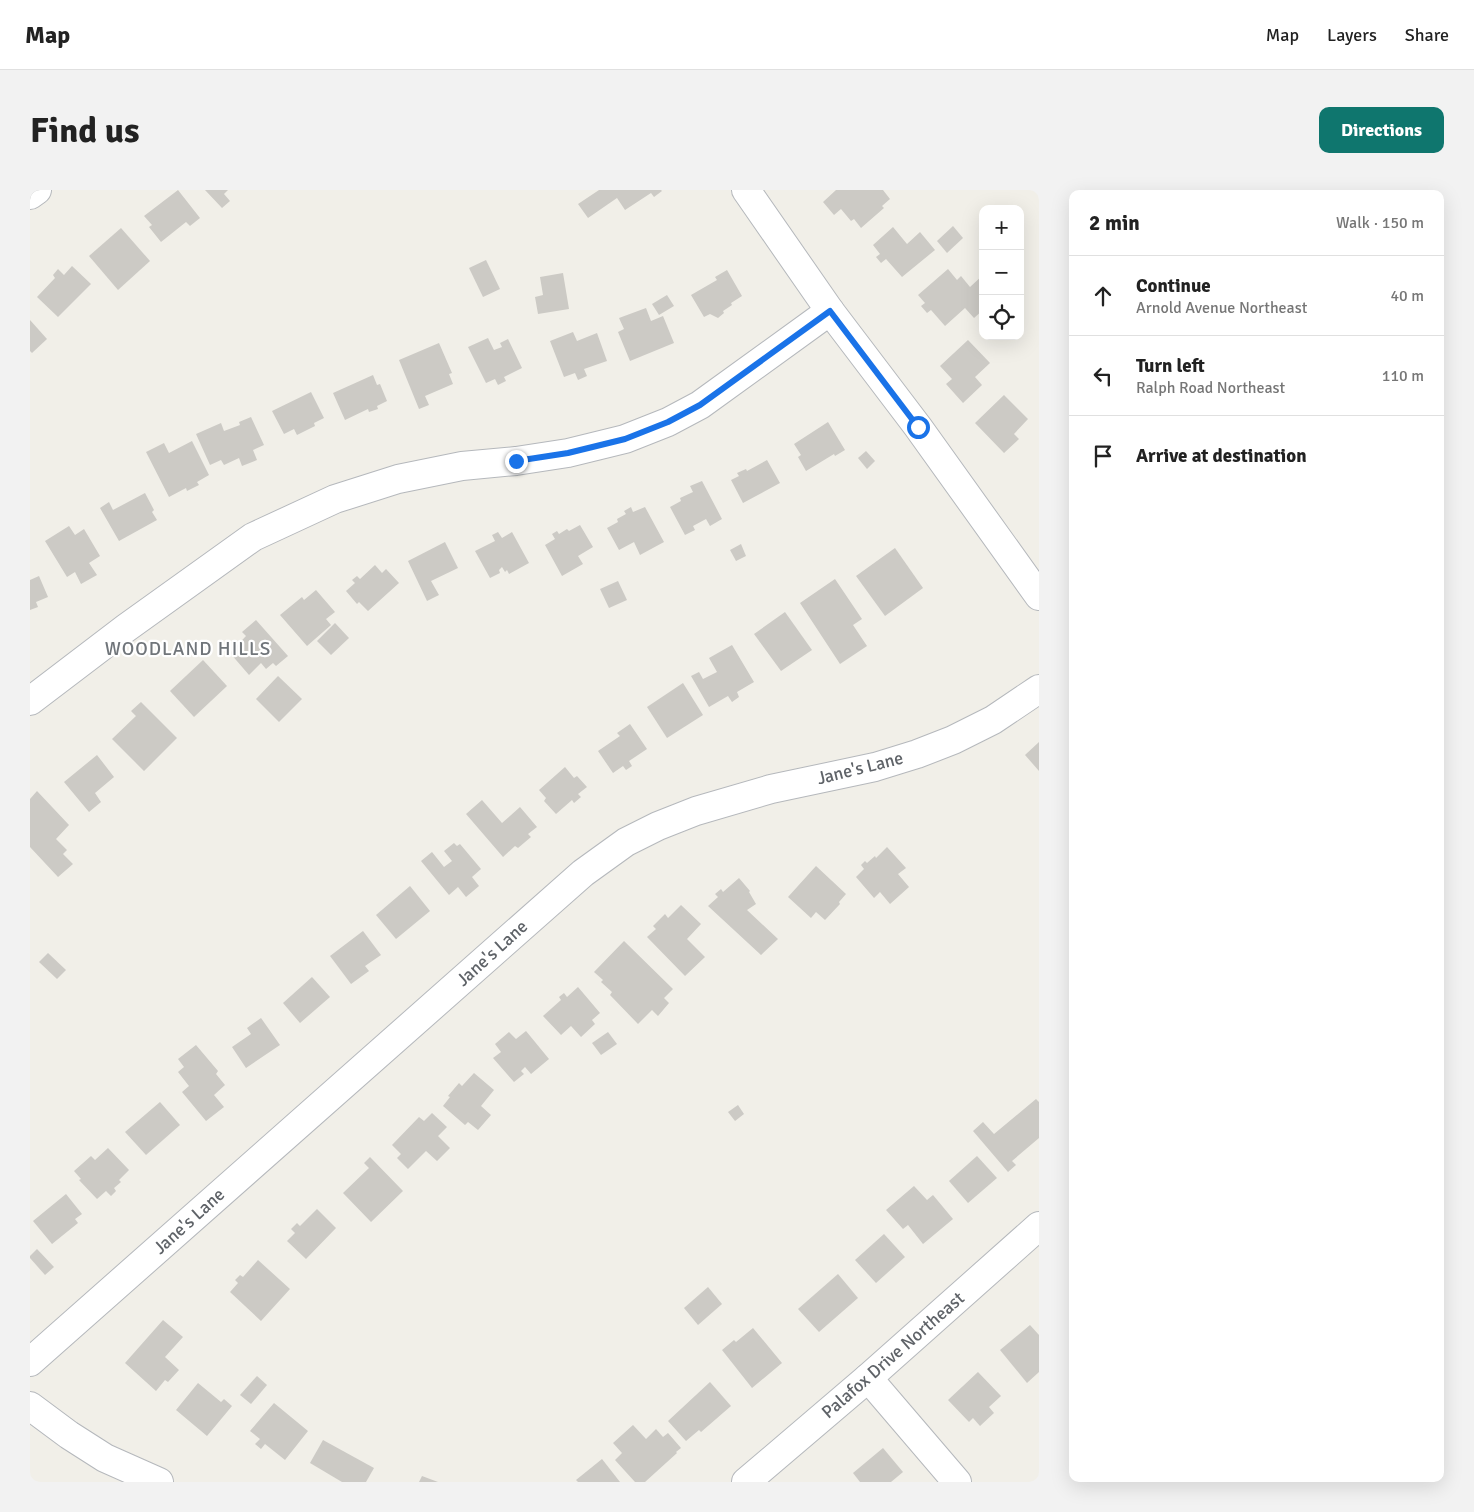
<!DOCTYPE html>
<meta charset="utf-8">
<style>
body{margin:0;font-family:Signika,sans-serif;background:#f2f2f2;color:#222}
.controls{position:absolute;right:15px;top:15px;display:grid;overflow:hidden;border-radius:10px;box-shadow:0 5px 20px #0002}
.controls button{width:45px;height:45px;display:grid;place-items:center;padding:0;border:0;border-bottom:1px solid #e0e0e0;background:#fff;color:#222;font:25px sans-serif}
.stop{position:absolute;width:15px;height:15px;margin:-11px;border:4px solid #1a73e8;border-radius:50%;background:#fff}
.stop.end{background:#1a73e8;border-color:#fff;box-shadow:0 1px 5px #0008}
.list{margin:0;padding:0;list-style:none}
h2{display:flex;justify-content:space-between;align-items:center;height:65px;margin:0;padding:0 20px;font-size:21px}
h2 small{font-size:16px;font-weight:400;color:#767676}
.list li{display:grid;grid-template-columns:32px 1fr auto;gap:15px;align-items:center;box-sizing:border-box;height:80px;padding:0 20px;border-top:1px solid #e0e0e0}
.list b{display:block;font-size:19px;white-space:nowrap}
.list p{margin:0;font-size:16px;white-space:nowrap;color:#767676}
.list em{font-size:16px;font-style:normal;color:#767676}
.icon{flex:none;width:28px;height:28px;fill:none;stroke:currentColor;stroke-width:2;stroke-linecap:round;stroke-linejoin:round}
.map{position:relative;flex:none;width:1009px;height:1292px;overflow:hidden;border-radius:10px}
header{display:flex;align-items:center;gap:30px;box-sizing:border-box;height:70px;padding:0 25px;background:#fff;border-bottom:1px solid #e0e0e0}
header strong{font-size:24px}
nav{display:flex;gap:28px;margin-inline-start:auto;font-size:18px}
.intro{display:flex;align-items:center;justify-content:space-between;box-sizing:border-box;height:120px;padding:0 30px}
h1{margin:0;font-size:35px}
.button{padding:12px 22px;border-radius:10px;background:#0f766e;color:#fff;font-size:18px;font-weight:700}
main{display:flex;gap:30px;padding:0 30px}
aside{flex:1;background:#fff;border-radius:10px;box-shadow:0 5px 20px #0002}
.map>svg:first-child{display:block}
.building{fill:#cccac5}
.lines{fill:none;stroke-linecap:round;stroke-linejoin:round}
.minor-casing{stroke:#b5b8bc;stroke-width:30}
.minor{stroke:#fff;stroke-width:28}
.route{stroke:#1a73e8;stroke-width:6}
.labels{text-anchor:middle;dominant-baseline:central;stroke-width:4.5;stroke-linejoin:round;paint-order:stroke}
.street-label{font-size:18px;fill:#5f6368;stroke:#fff}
.neighbourhood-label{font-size:19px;letter-spacing:1px;fill:#70757a;stroke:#fff}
</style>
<header>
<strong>Map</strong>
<nav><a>Map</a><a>Layers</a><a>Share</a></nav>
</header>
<div class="intro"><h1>Find us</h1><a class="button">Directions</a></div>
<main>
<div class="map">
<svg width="1009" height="1292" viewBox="0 0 1009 1292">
<rect width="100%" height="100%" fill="#f1efe8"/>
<g class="building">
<polygon points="148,0 170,28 160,36 156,32 131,52 119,37 122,35 114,26"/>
<polygon points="175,0 198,0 194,4 200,11 192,18"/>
<polygon points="569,0 631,0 632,1 624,7 621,3 595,20 587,8 558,28 548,14"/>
<polygon points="806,0 853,0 860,9 852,16 854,18 831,38 824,29 821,31 811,19 804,25 793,12"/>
<polygon points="923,36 933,48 917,63 907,51"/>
<polygon points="863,37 877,54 890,42 905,60 872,87 856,69 851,73 846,67 850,64 843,55"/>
<polygon points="91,38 120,71 88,100 59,66"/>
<polygon points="456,70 470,99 453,107 439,78"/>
<polygon points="42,76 61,94 28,127 7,107 25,88 23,85 28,79 34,85"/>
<polygon points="918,79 927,90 931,86 940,97 953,85 953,108 950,111 953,113 953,120 944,128 935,118 915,136 901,120 897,123 891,116 895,113 888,105"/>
<polygon points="697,80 712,106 701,113 702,115 693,121 694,123 688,128 680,124 674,127 661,105 687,90 685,87"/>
<polygon points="533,83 539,119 508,124 505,107 513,105 510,87"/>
<polygon points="637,105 644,116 629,125 622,114"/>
<polygon points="616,118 621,131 633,126 644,153 600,171 588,142 594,139 589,128"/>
<polygon points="0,130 17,149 2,163 0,161"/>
<polygon points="543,142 547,151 567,143 577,171 554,179 557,186 548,190 545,183 534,187 520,151"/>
<polygon points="458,148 464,160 472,157 470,153 478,149 492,178 474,187 476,191 468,195 465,189 456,193 438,157"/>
<polygon points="938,150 960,173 945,187 952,195 933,213 916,194 922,189 910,176"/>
<polygon points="409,153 422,183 419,184 423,194 395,206 399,215 389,219 369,170"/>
<polygon points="343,185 347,195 350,194 357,211 347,216 348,219 339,222 338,219 315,230 303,203"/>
<polygon points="281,202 294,228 284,233 285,236 267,245 264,239 254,244 242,221"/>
<polygon points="974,205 998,229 984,244 989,249 974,263 945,233"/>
<polygon points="221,227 234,255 223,260 227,270 212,276 209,268 194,275 191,270 180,275 166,244 191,233 194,241 210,235 209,232"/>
<polygon points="798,232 815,260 805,266 804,264 776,281 768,267 771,265 764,254"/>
<polygon points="162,251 179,285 167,292 169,295 157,301 156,298 139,307 116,262 134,253 139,263"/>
<polygon points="836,261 845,271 837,279 828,268"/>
<polygon points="737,270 750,293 713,313 701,290 709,286 707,283 716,279 717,281"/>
<polygon points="672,291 692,329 680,336 676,329 663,336 665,340 655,345 640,317 651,311 650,308 663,302 660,296"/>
<polygon points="115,303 124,320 122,322 127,330 89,351 70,318 79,312 83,320"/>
<polygon points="601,317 603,322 615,317 634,352 610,365 604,352 589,360 577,338 588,332 587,329 596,324 594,321"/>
<polygon points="550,335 563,357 548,366 553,374 532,386 515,355 525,349 522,344 527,341 529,344 537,339 539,341"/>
<polygon points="39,336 45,345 54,339 70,366 59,373 67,385 51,394 45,382 37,387 15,351"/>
<polygon points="468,342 472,348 482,342 499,373 479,384 477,380 475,382 472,377 469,380 470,383 460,388 445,361 465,351 462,345"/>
<polygon points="415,352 428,378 401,391 409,405 397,411 378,371"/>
<polygon points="711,354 716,366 706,371 700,360"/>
<polygon points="865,358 893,398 855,426 826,386"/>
<polygon points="345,375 352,383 356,379 369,393 338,421 329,412 327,414 316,401 325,393 322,390 327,386 330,389"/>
<polygon points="9,386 18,407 6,412 8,417 0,420 0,390"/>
<polygon points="805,389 832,429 823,435 837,456 810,474 770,413"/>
<polygon points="588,391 597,410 579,418 570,399"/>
<polygon points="286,400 305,422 296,429 301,435 277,456 250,425 272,407 274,410"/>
<polygon points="755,422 782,460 751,481 724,444"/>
<polygon points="226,430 258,466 246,476 243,473 236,479 231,473 219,485 200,463 216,446 212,442"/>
<polygon points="305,433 319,448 301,465 287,451"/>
<polygon points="702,455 724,492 707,502 709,507 702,512 698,506 679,517 661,486 669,482 673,489 687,482 679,468"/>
<polygon points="173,470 197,496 164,527 140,501"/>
<polygon points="248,486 272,509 249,532 226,509"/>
<polygon points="653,493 673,525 637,548 617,517"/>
<polygon points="111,512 147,548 114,581 82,549 106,526 101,521"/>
<polygon points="600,534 617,559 599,571 602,576 596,580 593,576 583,583 568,561 590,546 587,543"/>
<polygon points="1009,552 1009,581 995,565"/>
<polygon points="67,565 84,587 65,603 71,612 59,622 34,592"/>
<polygon points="535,577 544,588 547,586 557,597 548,604 551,607 544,613 542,610 526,624 514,611 516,608 509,600"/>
<polygon points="7,601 39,635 26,649 37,660 33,664 43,674 28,687 0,657 0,609"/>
<polygon points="452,610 472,633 490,617 507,637 498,644 501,647 488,658 485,656 473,667 436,624"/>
<polygon points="424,653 427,656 430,654 451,679 442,687 449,696 436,707 428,697 419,705 391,671 402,662 414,677 422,671 414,661"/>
<polygon points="857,657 876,678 868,684 879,697 860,714 850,702 844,708 826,687 834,679 831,675 835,671 837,673 845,666 846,668"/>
<polygon points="786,676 816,704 809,712 810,714 795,730 786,722 781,728 758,707"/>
<polygon points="709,688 720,701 719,702 726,714 717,720 748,749 731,765 678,716 688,707 685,704 691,699 693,702"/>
<polygon points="380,696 400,721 366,749 346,725"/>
<polygon points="651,715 671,734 657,749 675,767 655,786 617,747 626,739 623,736 635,724 638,728"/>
<polygon points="333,741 351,765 335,776 339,781 321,794 300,766"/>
<polygon points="594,751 643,799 634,808 639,813 628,826 622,820 608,834 580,805 582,802 571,792 573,790 564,782"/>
<polygon points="18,763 36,780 27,789 9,772"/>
<polygon points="282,787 300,807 270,833 253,813"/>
<polygon points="548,797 570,823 562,830 565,834 551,847 541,836 531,845 513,826 531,810 529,807 534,803 537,807"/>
<polygon points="231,828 250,855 216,878 202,857 221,844 217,838"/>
<polygon points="496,841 519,869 501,884 495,877 491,881 494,884 484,892 463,868 471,862 465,854 479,842 486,849"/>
<polygon points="578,842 587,854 571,865 562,853"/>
<polygon points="166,855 188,881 186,884 195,895 184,905 194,917 176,931 152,902 159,896 148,882 154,877 148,869"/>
<polygon points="444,883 464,900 451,916 461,925 448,940 438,932 435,935 413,916 420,907 418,906 429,893 432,896"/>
<polygon points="1006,909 1009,912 1009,948 982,971 986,975 978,982 943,941 953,932 964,944"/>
<polygon points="130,912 150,935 116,965 95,942"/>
<polygon points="708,915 714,924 705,931 698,922"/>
<polygon points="402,923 417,937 408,946 420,958 407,971 396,961 378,979 367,968 371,964 362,955 389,927 394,931"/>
<polygon points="78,958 99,980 89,990 91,992 84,998 86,1001 81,1006 76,1001 67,1009 49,990 51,989 44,981 61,966 65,970"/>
<polygon points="947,966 967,988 938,1013 919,991"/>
<polygon points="340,967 373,1001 341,1032 313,1003 339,978 334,973"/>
<polygon points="884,996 897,1010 903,1005 923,1029 893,1054 878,1035 873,1039 856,1020"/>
<polygon points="36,1004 52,1024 45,1029 48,1033 22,1054 3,1031"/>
<polygon points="287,1019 306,1038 276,1069 257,1051 265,1043 261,1039 267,1033 270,1036"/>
<polygon points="854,1044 875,1067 846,1093 825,1070"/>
<polygon points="7,1059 24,1077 15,1085 0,1068 0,1066"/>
<polygon points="228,1070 260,1099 231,1131 200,1102 208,1093 205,1090 210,1085 213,1087"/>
<polygon points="808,1084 828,1108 789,1142 768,1119"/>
<polygon points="678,1097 692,1114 668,1135 654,1118"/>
<polygon points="133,1130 153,1147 135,1167 149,1180 138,1192 135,1190 126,1201 95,1173"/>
<polygon points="1000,1135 1009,1145 1009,1182 997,1193 970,1160"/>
<polygon points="723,1138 752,1173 722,1198 692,1160 704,1150 706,1152"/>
<polygon points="948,1182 971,1206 959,1217 964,1223 950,1236 943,1228 939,1232 918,1210"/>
<polygon points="227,1186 237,1195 221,1214 210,1205"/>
<polygon points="680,1192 701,1216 671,1242 669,1240 656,1251 638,1231"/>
<polygon points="168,1193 191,1212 194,1209 202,1216 177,1246 146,1220"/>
<polygon points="244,1213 278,1241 255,1270 235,1254 231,1259 225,1254 230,1249 220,1241"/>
<polygon points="603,1235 616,1249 626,1239 633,1247 638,1243 651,1258 646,1262 647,1263 615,1292 605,1292 585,1270 592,1263 583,1253"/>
<polygon points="293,1250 344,1278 336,1292 312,1292 280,1273"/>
<polygon points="853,1258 873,1282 861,1292 830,1292 823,1283"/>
<polygon points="572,1269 590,1292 548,1292 546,1290"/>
<polygon points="392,1286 408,1292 389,1292"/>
</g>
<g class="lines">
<g class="minor-casing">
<g id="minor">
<polyline points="716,0 800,121 888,237 1009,406"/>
<polyline points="0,5 7,0"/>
<polyline points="0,511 96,438 223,347 305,309 368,289 432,276 486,271 538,263 595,249 638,232 670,215 800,121"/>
<polyline points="0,1172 553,683 596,652 628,636 666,621 741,599 845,577 887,564 923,550 963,530 1009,499"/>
<polyline points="838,1188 927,1292"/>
<polyline points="0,1216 39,1245 75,1268 129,1292"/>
<polyline points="716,1292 838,1188 1009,1036"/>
</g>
</g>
<use href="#minor" class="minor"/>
</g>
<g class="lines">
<polyline class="route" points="486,271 538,263 595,249 638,232 670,215 800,121 888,237"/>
</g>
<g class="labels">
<g class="street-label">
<text transform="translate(830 578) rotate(-14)">Jane's Lane</text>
<text transform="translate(462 763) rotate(-42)">Jane's Lane</text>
<text transform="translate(159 1031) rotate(-42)">Jane's Lane</text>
<text transform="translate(863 1165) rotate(-41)">Palafox Drive Northeast</text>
</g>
<g class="neighbourhood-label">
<text x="158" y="459">WOODLAND HILLS</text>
</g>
</g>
</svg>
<div class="controls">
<button>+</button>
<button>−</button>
<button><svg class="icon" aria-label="locate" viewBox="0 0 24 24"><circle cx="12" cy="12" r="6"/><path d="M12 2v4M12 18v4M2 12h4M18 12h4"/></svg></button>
</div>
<div class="stop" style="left:888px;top:237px"></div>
<div class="stop end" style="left:486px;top:271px"></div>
</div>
<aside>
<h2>2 min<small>Walk · 150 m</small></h2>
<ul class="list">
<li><svg class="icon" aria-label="ahead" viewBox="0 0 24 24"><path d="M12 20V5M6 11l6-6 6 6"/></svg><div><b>Continue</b><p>Arnold Avenue Northeast</p></div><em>40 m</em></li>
<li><svg class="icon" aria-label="left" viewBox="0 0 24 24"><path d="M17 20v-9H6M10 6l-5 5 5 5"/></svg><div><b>Turn left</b><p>Ralph Road Northeast</p></div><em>110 m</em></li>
<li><svg class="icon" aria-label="arrive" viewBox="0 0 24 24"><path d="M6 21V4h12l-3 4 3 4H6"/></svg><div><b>Arrive at destination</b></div></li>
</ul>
</aside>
</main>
